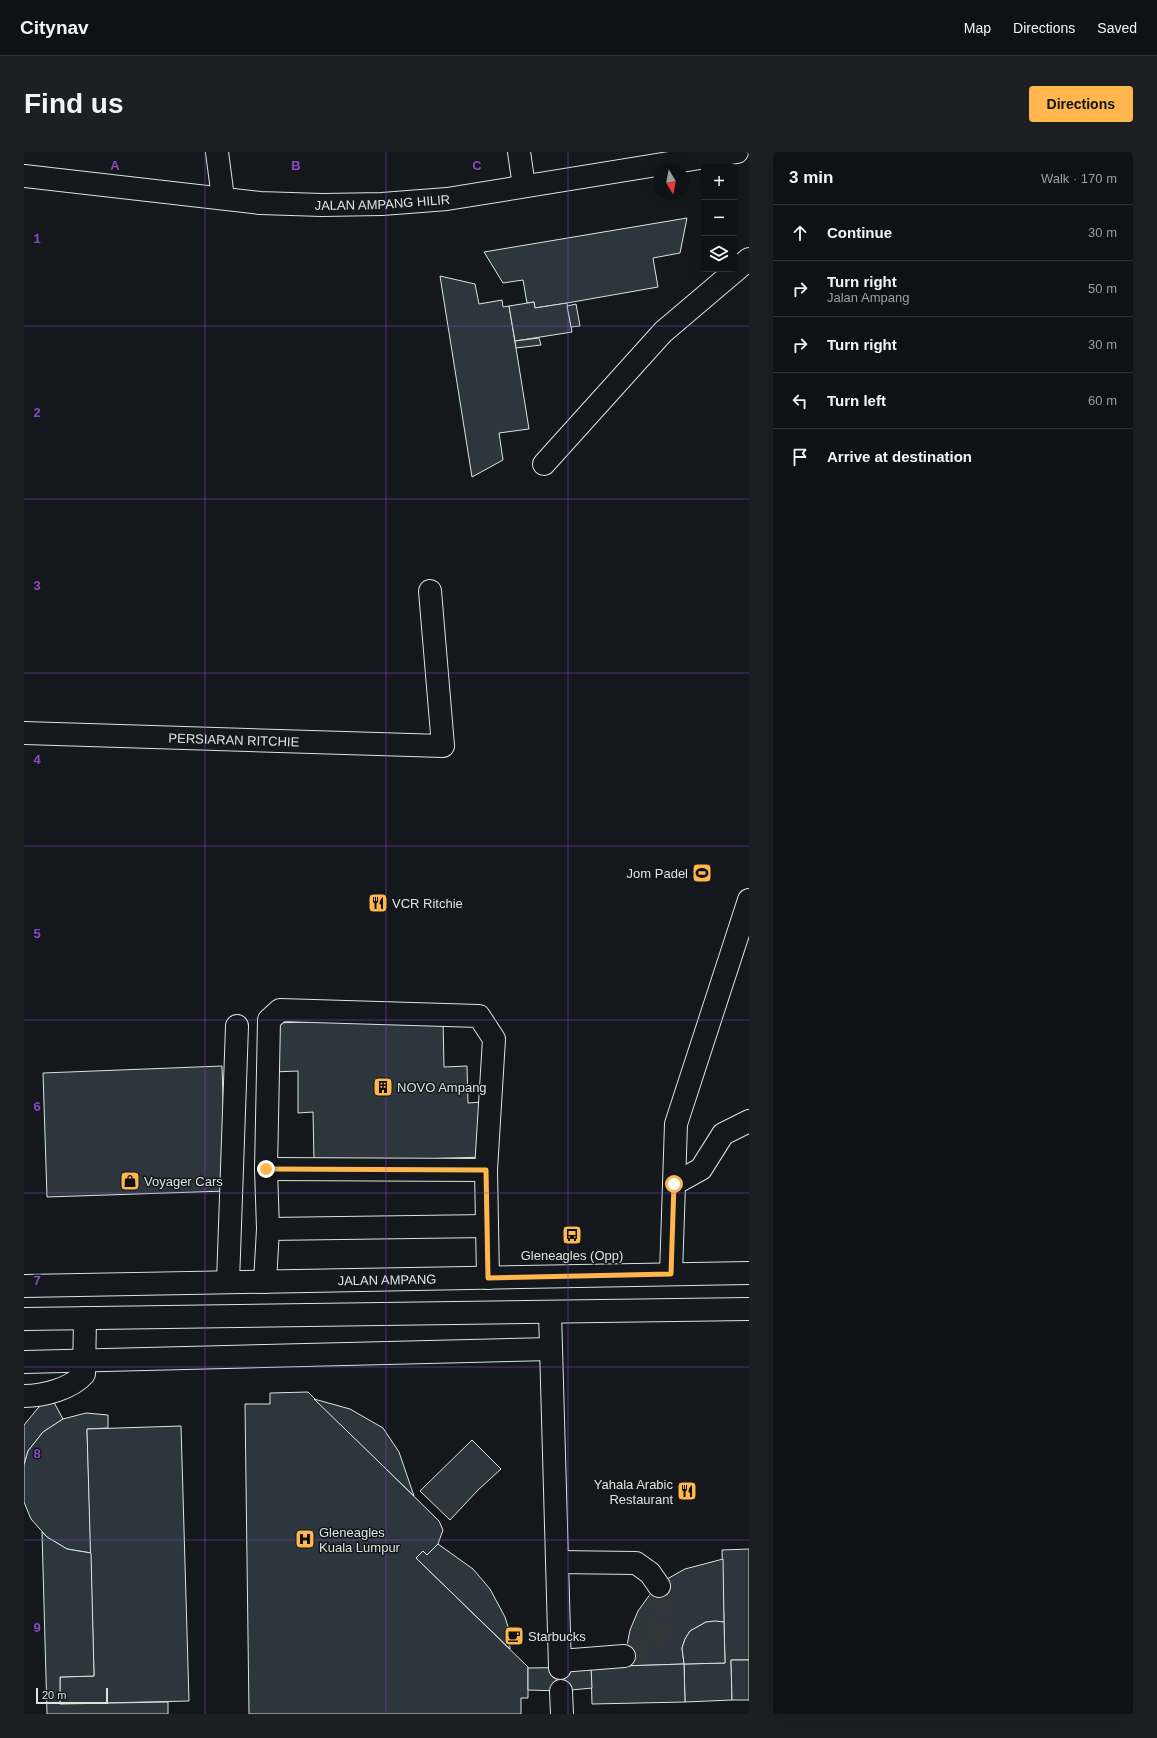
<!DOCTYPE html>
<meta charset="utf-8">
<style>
body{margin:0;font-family:Helvetica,sans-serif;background:#1d2022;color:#f1f3f6}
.controls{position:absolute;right:12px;top:12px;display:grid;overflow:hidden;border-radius:4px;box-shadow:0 4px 16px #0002}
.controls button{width:36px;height:36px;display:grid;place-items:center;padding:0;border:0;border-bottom:1px solid #2f3234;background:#0f1215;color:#f1f3f6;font:20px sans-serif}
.compass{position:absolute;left:629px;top:12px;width:36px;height:36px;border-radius:50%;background:#0f1215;box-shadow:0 4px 16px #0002;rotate:170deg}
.scale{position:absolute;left:12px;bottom:10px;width:72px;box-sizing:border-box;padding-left:4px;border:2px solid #d8e6dc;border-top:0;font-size:11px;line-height:14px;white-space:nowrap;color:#d8e6dc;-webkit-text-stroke:3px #14181c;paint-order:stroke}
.stop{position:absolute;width:12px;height:12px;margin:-9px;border:3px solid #ffb74d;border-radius:50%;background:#fff}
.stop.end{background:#ffb74d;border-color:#fff;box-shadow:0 1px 4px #0008}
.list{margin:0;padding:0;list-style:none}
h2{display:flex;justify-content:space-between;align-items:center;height:52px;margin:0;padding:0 16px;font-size:17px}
h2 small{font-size:13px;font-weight:400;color:#9b9ea0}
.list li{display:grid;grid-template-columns:26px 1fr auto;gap:12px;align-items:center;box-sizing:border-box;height:56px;padding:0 16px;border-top:1px solid #2f3234}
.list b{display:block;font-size:15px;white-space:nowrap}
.list p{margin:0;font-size:13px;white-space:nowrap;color:#9b9ea0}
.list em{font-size:13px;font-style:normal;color:#9b9ea0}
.icon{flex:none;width:22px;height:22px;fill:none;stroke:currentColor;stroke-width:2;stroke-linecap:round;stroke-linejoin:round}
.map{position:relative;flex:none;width:725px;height:1562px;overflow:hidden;border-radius:4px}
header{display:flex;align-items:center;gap:24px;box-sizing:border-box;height:56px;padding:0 20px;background:#0f1215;border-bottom:1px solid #2f3234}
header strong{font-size:19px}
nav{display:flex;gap:22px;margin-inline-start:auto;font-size:14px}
.intro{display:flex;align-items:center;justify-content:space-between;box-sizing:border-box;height:96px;padding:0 24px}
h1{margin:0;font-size:28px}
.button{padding:10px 18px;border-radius:4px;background:#ffb74d;color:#111;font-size:14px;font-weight:700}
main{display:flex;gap:24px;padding:0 24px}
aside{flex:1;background:#0f1215;border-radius:4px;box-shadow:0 4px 16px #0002}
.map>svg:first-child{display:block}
.building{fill:#2c363c;stroke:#d8e6dc}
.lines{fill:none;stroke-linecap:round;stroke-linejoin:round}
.minor-tunnel{stroke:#313739;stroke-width:22;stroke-dasharray:22 11;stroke-linecap:butt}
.minor-casing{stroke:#d8e6dc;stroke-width:24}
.major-casing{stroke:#d8e6dc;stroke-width:24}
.minor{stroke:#14181c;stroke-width:22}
.major{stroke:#14181c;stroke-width:22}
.route{stroke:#ffb74d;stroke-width:5}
.grid{fill:none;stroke:#8948c3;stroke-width:1;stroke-opacity:0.55}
.labels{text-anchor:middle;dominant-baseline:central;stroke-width:3;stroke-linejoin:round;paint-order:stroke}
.street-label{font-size:13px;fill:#d8e6dc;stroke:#14181c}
.poi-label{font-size:13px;fill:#d8e6dc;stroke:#14181c;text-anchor:start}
.grid-label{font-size:13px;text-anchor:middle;font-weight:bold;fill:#8948c3;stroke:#14181c;stroke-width:3;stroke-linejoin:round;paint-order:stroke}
</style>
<header>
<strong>Citynav</strong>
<nav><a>Map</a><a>Directions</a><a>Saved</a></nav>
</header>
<div class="intro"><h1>Find us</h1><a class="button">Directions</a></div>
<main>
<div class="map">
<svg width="725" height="1562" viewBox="0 0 725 1562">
<rect width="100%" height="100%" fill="#14181c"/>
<g class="building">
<polygon points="663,66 656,101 629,106 634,135 543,151 511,156 510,150 503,151 499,128 479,131 460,100"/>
<polygon points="416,124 451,132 455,152 478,148 479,155 485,154 492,196 505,277 475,281 479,308 448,325"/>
<polygon points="510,150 511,156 543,151 548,180 491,189 485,154"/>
<polygon points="552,152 556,174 547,175 543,154"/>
<polygon points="515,186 517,193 492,196 491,189"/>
<polygon points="419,866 420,915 443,914 444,951 459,950 461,1005 290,1010 289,960 274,961 274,919 249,920 248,871"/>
<polygon points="198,914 202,1039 23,1045 19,921"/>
<polygon points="284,1240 415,1369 419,1378 414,1392 403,1403 399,1399 392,1406 504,1515 504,1546 497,1546 497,1562 225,1562 221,1252 246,1252 246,1241"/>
<polygon points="27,1245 39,1267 19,1280 4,1299 0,1313 0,1273 14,1256"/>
<polygon points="290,1247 326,1257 359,1276 375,1300 390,1344"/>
<polygon points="62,1261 84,1263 84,1276 63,1277 67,1401 43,1397 23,1385 7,1367 0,1350 0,1313 4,1299 19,1280 39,1267"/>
<polygon points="157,1274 165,1549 36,1552 36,1525 70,1524 63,1277"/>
<polygon points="448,1288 477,1317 454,1338 426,1368 396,1339"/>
<polygon points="18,1380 23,1385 43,1397 67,1401 70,1524 36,1525 36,1552 144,1550 144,1562 23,1562"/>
<polygon points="414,1392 449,1417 466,1437 481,1465 485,1478 486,1497 392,1406 399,1399 403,1403"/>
<polygon points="725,1397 725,1508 707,1508 708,1548 661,1550 660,1512 701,1511 698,1398"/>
<polygon points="699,1407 700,1470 682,1470 666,1479 661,1487 658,1496 660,1512 599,1514 606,1478 614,1459 627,1441 643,1427 661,1417"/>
<polygon points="691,1469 700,1470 701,1511 660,1512 658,1496 661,1487 666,1479 682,1470"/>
<polygon points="707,1508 725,1508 725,1548 708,1548"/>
<polygon points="660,1512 661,1550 568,1552 567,1515"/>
<polygon points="567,1515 568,1536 537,1539 504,1538 504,1516"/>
</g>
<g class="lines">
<polyline class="minor-tunnel" points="600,1504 623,1497 633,1486 637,1437 635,1434"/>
<g class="minor-casing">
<g id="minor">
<polyline points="193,0 199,46"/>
<polyline points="495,0 500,34"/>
<path id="s1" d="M 0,24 L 236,51 L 298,53 L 358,52 L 423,47 L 713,0"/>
<polyline points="520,312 639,180 725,107"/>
<path id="s2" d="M 0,581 L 419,594 L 406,439"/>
<polyline points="242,1017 462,1018"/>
<polyline points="650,1032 677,1017 699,982 725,969"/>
<polyline points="244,1077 463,1074"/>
<polyline points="647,1122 652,972 725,748"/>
<polyline points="204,1130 213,874"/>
<polyline points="241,1130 244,1077 242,1017 245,868 256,858 455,864 470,887 462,1018 464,1126"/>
<polyline points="526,1160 536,1516"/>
<polyline points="0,1210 527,1197"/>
<path d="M 0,1244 C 19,1244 47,1237 60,1222 L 61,1166"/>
<polyline points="533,1410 612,1411 626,1421 635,1434"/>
<polyline points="536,1509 600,1504"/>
<polyline points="537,1539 538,1562"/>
</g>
</g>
<g class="major-casing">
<g id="major">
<path id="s3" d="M 0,1134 L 725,1121"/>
<polyline points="0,1167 725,1157"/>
</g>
</g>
<use href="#minor" class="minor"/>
<use href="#major" class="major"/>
</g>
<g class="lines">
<polyline class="route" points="242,1017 462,1018 464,1126 647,1122 650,1032"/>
</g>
<path class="grid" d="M 181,0 L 181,1562M 362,0 L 362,1562M 544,0 L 544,1562M 0,174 L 725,174M 0,347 L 725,347M 0,521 L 725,521M 0,694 L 725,694M 0,868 L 725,868M 0,1041 L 725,1041M 0,1215 L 725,1215M 0,1388 L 725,1388"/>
<defs>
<g id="stadium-square" transform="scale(1)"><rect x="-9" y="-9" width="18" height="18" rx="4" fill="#ffb74d" stroke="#14181c"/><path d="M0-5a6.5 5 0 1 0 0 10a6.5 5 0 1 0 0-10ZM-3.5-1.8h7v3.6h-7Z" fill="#111"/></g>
<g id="restaurant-square" transform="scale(1)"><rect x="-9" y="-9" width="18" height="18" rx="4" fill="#ffb74d" stroke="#14181c"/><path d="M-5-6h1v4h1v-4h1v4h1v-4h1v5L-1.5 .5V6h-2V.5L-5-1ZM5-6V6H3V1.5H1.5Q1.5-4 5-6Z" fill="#111"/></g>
<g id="building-square" transform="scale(1)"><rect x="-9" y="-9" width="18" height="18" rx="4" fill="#ffb74d" stroke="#14181c"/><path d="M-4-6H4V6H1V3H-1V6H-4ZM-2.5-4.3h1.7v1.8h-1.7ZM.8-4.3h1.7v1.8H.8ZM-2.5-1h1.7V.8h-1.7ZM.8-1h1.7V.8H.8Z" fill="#111"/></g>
<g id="shop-square" transform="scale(1)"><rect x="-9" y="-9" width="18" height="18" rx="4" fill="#ffb74d" stroke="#14181c"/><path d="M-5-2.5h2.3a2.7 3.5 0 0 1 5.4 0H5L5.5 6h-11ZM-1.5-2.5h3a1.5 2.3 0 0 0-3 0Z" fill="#111"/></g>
<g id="bus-square" transform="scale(1)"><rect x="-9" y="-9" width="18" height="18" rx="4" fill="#ffb74d" stroke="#14181c"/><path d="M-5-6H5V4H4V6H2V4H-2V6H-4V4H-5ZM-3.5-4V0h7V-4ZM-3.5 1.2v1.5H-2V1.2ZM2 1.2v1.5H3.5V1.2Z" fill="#111"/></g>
<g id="hospital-square" transform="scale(1)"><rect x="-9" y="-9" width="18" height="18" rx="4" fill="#ffb74d" stroke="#14181c"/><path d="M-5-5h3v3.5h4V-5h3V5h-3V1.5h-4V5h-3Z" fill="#111"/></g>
<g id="cafe-square" transform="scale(1)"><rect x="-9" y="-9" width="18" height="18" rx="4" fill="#ffb74d" stroke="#14181c"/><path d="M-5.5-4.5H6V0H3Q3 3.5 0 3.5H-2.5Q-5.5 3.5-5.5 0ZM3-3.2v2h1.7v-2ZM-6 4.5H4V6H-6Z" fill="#111"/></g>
</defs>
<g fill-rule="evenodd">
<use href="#stadium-square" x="678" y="721"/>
<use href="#restaurant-square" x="354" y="751"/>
<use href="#building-square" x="359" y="935"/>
<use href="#shop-square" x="106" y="1029"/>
<use href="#bus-square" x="548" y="1083"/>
<use href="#restaurant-square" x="663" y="1339"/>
<use href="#hospital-square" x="281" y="1387"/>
<use href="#cafe-square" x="490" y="1484"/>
</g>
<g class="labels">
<g class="street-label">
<text stroke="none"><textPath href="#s1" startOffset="360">JALAN AMPANG HILIR</textPath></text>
<text stroke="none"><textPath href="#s2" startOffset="210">PERSIARAN RITCHIE</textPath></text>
<text stroke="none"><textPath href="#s3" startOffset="363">JALAN AMPANG</textPath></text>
</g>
<g class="poi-label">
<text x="664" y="721" text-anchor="end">Jom Padel</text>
<text x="368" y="751">VCR Ritchie</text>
<text x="373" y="935">NOVO Ampang</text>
<text x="120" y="1029">Voyager Cars</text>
<text x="548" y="1103" text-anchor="middle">Gleneagles (Opp)</text>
<text x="649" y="1332" text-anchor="end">Yahala Arabic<tspan x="649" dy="15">Restaurant</tspan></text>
<text x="295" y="1380">Gleneagles<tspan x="295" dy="15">Kuala Lumpur</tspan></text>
<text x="504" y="1484">Starbucks</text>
</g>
</g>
<g class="grid-label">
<text x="91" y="18">A</text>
<text x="272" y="18">B</text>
<text x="453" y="18">C</text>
<text x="13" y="91">1</text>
<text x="13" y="265">2</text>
<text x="13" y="438">3</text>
<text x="13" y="612">4</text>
<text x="13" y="786">5</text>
<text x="13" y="959">6</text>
<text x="13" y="1133">7</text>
<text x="13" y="1306">8</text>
<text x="13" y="1480">9</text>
</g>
</svg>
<div class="controls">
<button>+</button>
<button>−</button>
<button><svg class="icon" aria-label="layers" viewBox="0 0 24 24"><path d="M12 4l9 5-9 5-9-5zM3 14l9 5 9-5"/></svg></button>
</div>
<svg class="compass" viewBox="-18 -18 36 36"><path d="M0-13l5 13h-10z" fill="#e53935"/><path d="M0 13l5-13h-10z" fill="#9b9ea0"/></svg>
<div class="scale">20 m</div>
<div class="stop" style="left:650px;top:1032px"></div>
<div class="stop end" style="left:242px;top:1017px"></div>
</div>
<aside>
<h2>3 min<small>Walk · 170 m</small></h2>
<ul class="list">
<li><svg class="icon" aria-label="ahead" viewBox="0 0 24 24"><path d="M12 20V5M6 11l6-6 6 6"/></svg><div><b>Continue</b></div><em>30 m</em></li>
<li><svg class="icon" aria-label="right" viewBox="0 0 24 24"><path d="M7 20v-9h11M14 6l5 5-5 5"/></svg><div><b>Turn right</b><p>Jalan Ampang</p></div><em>50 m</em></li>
<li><svg class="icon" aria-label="right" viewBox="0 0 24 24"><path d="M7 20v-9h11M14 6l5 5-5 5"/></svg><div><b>Turn right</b></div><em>30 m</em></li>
<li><svg class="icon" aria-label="left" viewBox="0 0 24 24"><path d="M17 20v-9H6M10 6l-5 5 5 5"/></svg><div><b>Turn left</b></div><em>60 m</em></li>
<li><svg class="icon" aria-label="arrive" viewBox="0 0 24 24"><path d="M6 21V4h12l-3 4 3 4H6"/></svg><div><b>Arrive at destination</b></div></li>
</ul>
</aside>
</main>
